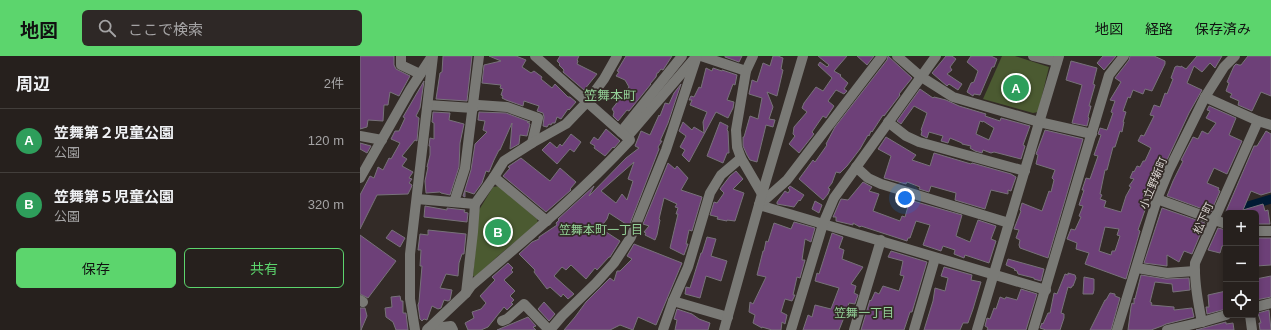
<!DOCTYPE html>
<html lang="ja">
<meta charset="utf-8">
<style>
body{margin:0;font-family:Helvetica,"Noto Sans JP",sans-serif;background:#2e2826;color:#f1f3f6}
.controls{position:absolute;right:12px;bottom:12px;display:grid;overflow:hidden;border-radius:6px;box-shadow:0 2px 6px #0003}
.controls button{width:36px;height:36px;display:grid;place-items:center;padding:0;border:0;border-bottom:1px solid #423e3b;background:#26201d;color:#f1f3f6;font:20px sans-serif}
.you{position:absolute;left:545px;top:142px;width:14px;height:14px;margin:-10px;border:3px solid #fff;border-radius:50%;background:#1a73e8;box-shadow:0 0 0 6px #1a73e833}
.badge{display:grid;place-items:center;width:26px;height:26px;border-radius:50%;background:#5cd56d;color:#fff;font-size:13px;font-weight:700}
.pin{position:absolute;translate:-50% -50%;border:2px solid #fff;box-shadow:0 1px 4px #0006}
.list{margin:0;padding:0;list-style:none}
h2{display:flex;justify-content:space-between;align-items:center;height:52px;margin:0;padding:0 16px;font-size:17px}
h2 small{font-size:13px;font-weight:400;color:#a4a3a4}
.list li{display:grid;grid-template-columns:26px 1fr auto;gap:12px;align-items:center;box-sizing:border-box;height:64px;padding:0 16px;border-top:1px solid #423e3b}
.list b{display:block;font-size:15px;white-space:nowrap}
.list p{margin:0;font-size:13px;white-space:nowrap;color:#a4a3a4}
.list em{font-size:13px;font-style:normal;color:#a4a3a4}
.actions{display:flex;gap:8px;padding:12px 16px}
.actions a{flex:1;padding:9px 0;border:1px solid #5cd56d;border-radius:6px;text-align:center;font-size:14px;color:#5cd56d}
.actions .main{background:#5cd56d;color:#111}
.icon{flex:none;width:22px;height:22px;fill:none;stroke:currentColor;stroke-width:2;stroke-linecap:round;stroke-linejoin:round}
.map{position:relative;flex:none;width:911px;height:274px;overflow:hidden}
header{display:flex;align-items:center;gap:24px;box-sizing:border-box;height:56px;padding:0 20px;background:#5cd56d;color:#111}
header strong{font-size:19px}
nav{display:flex;gap:22px;margin-inline-start:auto;font-size:14px}
.search{width:280px;height:36px;background:#2e2826;display:flex;align-items:center;gap:10px;box-sizing:border-box;padding:0 14px;border-radius:6px;color:#a4a3a4;font-size:15px}
main{display:flex}
aside{flex:1;background:#26201d}
.map>svg:first-child{display:block}
.green{fill:#4b5a31}
.lines{fill:none;stroke-linecap:round;stroke-linejoin:round}
.canal{stroke:#001a33;stroke-width:9}
.building{fill:#6d4078;stroke:#78727a;fill-rule:evenodd}
.minor{stroke:#7a7a76;stroke-width:10}
.labels{text-anchor:middle;dominant-baseline:central;stroke-width:3.5;stroke-linejoin:round;paint-order:stroke}
.street-label{font-size:11px;fill:#ddd7d4;stroke:#332b27}
.neighbourhood-label{font-size:12px;fill:#94d198;stroke:#332b27}
.quarter-label{font-size:13px;fill:#94d198;stroke:#332b27}
</style>
<header>
<strong>地図</strong>
<div class="search"><svg class="icon" aria-label="search" viewBox="0 0 24 24"><circle cx="10" cy="10" r="6"/><path d="M15 15l6 6"/></svg>ここで検索</div>
<nav><a>地図</a><a>経路</a><a>保存済み</a></nav>
</header>
<main>
<aside>
<h2>周辺<small>2件</small></h2>
<ul class="list">
<li><span class="badge" style="background:#2e9e5b">A</span><div><b>笠舞第２児童公園</b><p>公園</p></div><em>120 m</em></li>
<li><span class="badge" style="background:#2e9e5b">B</span><div><b>笠舞第５児童公園</b><p>公園</p></div><em>320 m</em></li>
</ul>
<div class="actions"><a class="main">保存</a><a>共有</a></div>
</aside>
<div class="map">
<svg width="911" height="274" viewBox="0 0 911 274">
<rect width="100%" height="100%" fill="#332b27"/>
<g class="green">
<polygon points="642,0 655,0 689,11 678,56 673,57 623,43"/>
<polygon points="139,130 177,163 178,167 138,200 115,221 113,220 119,154 133,131"/>
</g>
<g class="lines">
<polyline class="canal" points="879,157 881,152 911,143"/>
</g>
<g class="building">
<polygon points="0,0 34,0 34,9 36,13 50,20 39,40 30,36 28,49 24,49 23,65 8,64 7,71 0,73"/>
<polygon points="83,0 112,0 107,45 76,43 80,17 82,16"/>
<polygon points="129,0 156,0 166,4 162,11 171,17 174,15 182,21 181,23 192,32 195,28 208,41 210,41 216,46 209,54 208,53 201,63 197,61 195,67 192,67 191,69 189,68 187,71 183,70 184,61 183,57 177,55 179,50 164,45 163,50 146,44 142,42 143,40 141,39 143,33 140,32 141,29 122,27 124,9 141,5"/>
<polygon points="200,0 219,0 217,4 218,5 217,8 237,18 224,34 203,16 204,14 199,9 200,8 197,5"/>
<polygon points="266,0 312,0 303,14 301,13 298,17 297,17 296,21 290,28 291,28 269,55 267,54 258,65 253,60 254,56 252,53 269,31 265,24 256,20 259,16 257,15"/>
<polygon points="365,0 382,0 379,6 365,1"/>
<polygon points="413,0 418,0 423,2 421,13 423,14 417,40 407,36 413,51 409,63 415,64 413,71 406,69 397,106 390,104 387,99 383,90 383,81 384,81 390,60 398,63 402,42 389,38 392,24 397,26 403,7 410,10"/>
<polygon points="458,0 487,0 474,15 481,19 480,20 488,27 484,33 487,35 484,38 476,34 468,45 474,50 466,62 463,60 452,76 454,78 439,97 429,88 435,80 433,78 434,71 447,56 442,52 444,47 456,31 463,35 472,22 458,9 460,6 467,11 469,9"/>
<polygon points="497,0 514,0 507,9"/>
<polygon points="528,0 552,22 539,38 540,39 524,60 523,59 512,76 511,75 509,80 508,79 500,93 487,110 480,117 476,116 472,127 468,132 470,133 468,138 463,144 439,123 453,104 455,106 467,89 466,88 475,71 527,4"/>
<polygon points="586,0 592,0 596,3 590,11 592,14 587,18 602,28 598,34 589,28 587,30 572,17"/>
<polygon points="611,0 631,0 637,3 634,11 632,11 620,39 614,38 613,40 607,36 611,27 614,26 618,15 607,6"/>
<polygon points="743,0 756,0 744,14 737,7"/>
<path d="M 770,0 L 794,0 L 805,5 L 805,8 L 792,35 L 785,33 L 783,38 L 773,34 L 770,42 L 768,41 L 763,55 L 766,56 L 763,66 L 764,66 L 762,76 L 760,75 L 755,91 L 753,91 L 747,114 L 745,114 L 740,138 L 742,139 L 740,143 L 746,145 L 744,151 L 761,156 L 766,140 L 771,131 L 769,130 L 774,123 L 770,122 L 773,115 L 774,116 L 777,110 L 780,111 L 783,105 L 785,105 L 791,92 L 778,85 L 781,79 L 784,80 L 794,60 L 790,59 L 794,49 L 800,51 L 805,37 L 807,38 L 813,23 L 811,22 L 815,11 L 817,10 L 821,11 L 821,10 L 826,13 L 837,0 L 862,0 L 855,12 L 850,7 L 842,16 L 834,10 L 827,27 L 842,34 L 829,57 L 793,134 L 792,134 L 778,174 L 780,175 L 766,223 L 725,208 L 729,197 L 716,193 L 717,187 L 707,183 L 711,173 L 715,174 L 721,161 L 719,160 L 723,150 L 719,149 L 724,134 L 722,134 L 726,122 L 730,123 L 738,100 L 734,99 L 741,79 L 738,78 L 740,72 L 747,74 L 753,57 L 751,56 L 755,45 L 750,44 L 761,26 L 755,22 L 769,4 ZM 745,171 L 759,173 L 757,179 L 760,180 L 755,195 L 752,195 L 751,199 L 739,195 Z"/>
<polygon points="888,0 911,0 911,40 901,36 892,55 878,49 879,45 870,41 872,38 866,35 869,27 867,26 874,10 876,8 879,9 881,9"/>
<polygon points="711,5 737,12 733,28 735,29 729,50 731,50 728,61 729,62 727,70 712,67 722,29 706,24"/>
<polygon points="346,12 352,15 353,12 362,15 362,14 377,19 375,29 373,28 367,44 374,46 373,52 368,62 356,56 329,106 322,99 325,94 320,91 326,80 319,75 323,66 332,74 334,71 344,77 343,66 347,56 330,49 332,44 329,44 331,40 334,41 339,31 341,32"/>
<polygon points="64,25 60,52 56,60 59,62 57,85 55,84 42,100 47,103 42,110 53,116 49,122 52,123 49,127 52,129 51,132 48,138 17,139 0,173 0,139 10,120 14,122 18,111 23,114 29,102 31,103 40,87 31,83 35,75 39,75 45,62 43,61"/>
<path d="M 321,28 L 308,67 L 300,85 L 302,85 L 298,91 L 299,93 L 269,170 L 249,157 L 247,163 L 240,172 L 260,185 L 250,201 L 249,201 L 237,214 L 235,212 L 226,223 L 211,209 L 206,214 L 202,211 L 194,220 L 214,238 L 208,243 L 203,238 L 201,241 L 190,231 L 187,233 L 174,216 L 175,214 L 159,198 L 172,186 L 179,183 L 179,181 L 197,169 L 196,167 L 199,164 L 198,163 L 234,130 L 229,140 L 266,102 L 279,92 L 275,90 L 281,75 L 290,79 L 299,59 L 300,60 L 305,47 L 309,48 L 314,37 ZM 274,106 L 268,123 L 273,125 L 267,144 L 262,138 L 256,147 L 241,135 Z"/>
<path d="M 560,33 L 573,42 L 574,41 L 586,44 L 599,50 L 626,58 L 625,60 L 640,65 L 641,62 L 670,70 L 663,89 L 665,90 L 661,103 L 634,96 L 631,97 L 623,94 L 622,97 L 615,95 L 610,92 L 611,90 L 602,88 L 602,87 L 590,82 L 588,87 L 581,85 L 583,80 L 569,76 L 567,82 L 561,79 L 562,75 L 561,74 L 567,57 L 554,50 L 541,68 L 537,65 ZM 620,65 L 623,66 L 623,65 L 634,72 L 629,84 L 616,78 Z"/>
<polygon points="849,50 876,62 869,79 882,85 867,118 854,112 847,127 859,132 858,134 860,135 851,156 807,140 813,125 823,105 821,104 833,81 838,83 842,75 848,78 856,67 846,62 850,55 847,54"/>
<polygon points="73,56 90,57 89,64 104,68 100,87 99,111 90,139 81,137 80,136 66,137 65,125 68,111 67,111 70,99 70,90 69,90 70,82 74,83 74,67 72,66"/>
<polygon points="119,56 146,57 170,66 167,66 170,68 167,80 160,79 159,88 150,93 152,67 140,94 139,94 134,104 129,116 126,115 122,127 114,138 105,135 105,141 103,140 111,114 115,88 127,76 123,74 125,65 118,64"/>
<polygon points="360,66 368,70 367,74 368,75 369,97 367,97 363,107 347,100"/>
<polygon points="246,73 260,85 254,92 253,91 245,100 234,92 235,90 230,87 234,81 238,84"/>
<polygon points="685,74 723,83 688,202 660,192 659,189 660,184 656,182 659,174 654,173 661,155 660,154 662,147 682,155 689,135 691,136 694,124 692,122 695,114 676,108 678,99 676,98"/>
<polygon points="906,75 911,78 911,136 901,139 891,135 883,154 903,148 905,155 908,154 910,168 896,168 896,157 866,157 866,161 864,160 894,90 897,90"/>
<polygon points="211,78 221,86 214,96 210,93 197,108 182,94 190,86 197,92 200,88 202,90"/>
<polygon points="526,81 556,99 552,104 570,110 574,97 611,108 612,107 651,118 656,121 651,135 648,134 648,138 631,134 625,153 595,144 596,137 571,130 569,136 559,133 560,131 547,126 546,128 524,122 531,100 518,93"/>
<polygon points="0,87 11,90 7,97 0,93"/>
<polygon points="161,102 190,125 200,112 216,126 210,133 211,134 186,156 143,120 150,112 148,111 149,110"/>
<polygon points="308,107 315,113 317,110 328,122 321,134 342,141 332,175 329,174 326,188 328,188 324,199 310,192 318,158 316,158 318,152 315,151 317,148 304,142 299,163 300,164 297,179 295,184 285,179 286,177 284,176 289,170 283,168"/>
<polygon points="376,115 383,123 373,133 384,137 375,165 367,164 367,165 357,163 358,161 350,159 354,146 357,147 364,137 360,133 370,120"/>
<polygon points="503,126 512,131 509,135 519,138 513,155 540,165 542,160 545,161 549,147 553,145 602,159 596,180 610,186 618,164 636,170 631,183 636,185 629,207 605,199 604,202 594,198 595,194 583,190 581,195 563,189 570,169 556,165 550,182 548,182 547,185 501,170 500,171 493,167 493,169 476,165 476,161 473,161 480,145 481,143 488,144"/>
<polygon points="430,130 444,139 440,145 439,144 434,151 417,148 417,146 425,135 428,137 430,134 428,132"/>
<polygon points="455,145 462,149 459,157 452,153"/>
<polygon points="65,150 87,154 87,152 105,154 104,156 108,157 107,166 64,161"/>
<polygon points="802,152 845,167 832,198 824,195 819,206 807,199 807,210 784,207"/>
<polygon points="434,166 455,172 451,186 445,183 442,204 445,204 440,222 437,221 433,239 435,239 432,245 425,243 421,256 427,259 425,268 422,266 421,274 412,274 402,271 402,272 393,267 395,259 389,256 390,246 393,248 406,221 397,219 403,195 404,195 406,185 408,186 414,167 431,173"/>
<polygon points="858,172 866,174 866,190 862,190 860,197 848,194"/>
<polygon points="32,174 45,182 40,191 26,182"/>
<polygon points="68,174 106,178 104,198 102,198 99,207 98,220 86,218 80,232 92,234 90,244 88,245 84,244 81,252 78,253 72,250 67,264 64,263 62,265 60,263 58,249 59,246 62,210 60,210 61,194 58,194 60,178 68,179"/>
<polygon points="472,177 483,181 479,192 484,194 482,203 503,211 491,228 496,230 494,237 498,239 495,248 489,247 485,259 479,274 443,274 448,259 452,261 455,249 471,253 479,232 455,225 457,217 459,218"/>
<polygon points="0,179 36,205 8,242 0,238"/>
<polygon points="347,181 356,183 351,200 367,205 361,225 346,220 340,242 325,238 326,231 330,232 341,197 342,197"/>
<polygon points="896,182 911,182 911,209 896,210"/>
<polygon points="274,188 322,207 296,269 278,261 273,274 260,269 250,274 204,274 215,261 226,246 250,222 254,225 257,215 260,215 272,203 267,200"/>
<polygon points="531,195 567,206 552,256 550,256 544,274 501,274 510,244 511,245 515,236 519,238 523,230 539,235 544,220 540,219 543,205 528,201"/>
<polygon points="648,203 684,213 681,225 674,223 674,222 658,218 657,215 654,214 655,213 646,209"/>
<polygon points="148,207 153,212 151,214 153,216 144,224 155,235 150,240 154,244 151,247 153,248 147,254 144,251 128,271 121,274 108,274 105,267 114,262 112,256 121,253 126,247 120,240 135,224 132,221"/>
<polygon points="584,211 612,219 611,224 621,226 613,253 608,267 603,267 600,274 564,274 573,245 575,232 585,235 588,222 581,220"/>
<polygon points="708,217 715,219 716,222 713,230 712,230 711,232 708,231 701,257 704,258 704,262 700,274 686,274 680,272 682,267 683,268 688,257 690,257 694,237 697,238 705,218 708,219"/>
<polygon points="781,219 806,223 829,222 830,234 813,236 812,228 795,226 790,246 792,247 791,249 814,251 814,254 832,252 834,261 806,268 802,270 791,274 768,274 771,251 772,247 774,248 774,242 775,243"/>
<polygon points="911,220 911,241 896,244 896,223"/>
<polygon points="724,221 734,223 734,234 733,238 723,238"/>
<polygon points="661,233 677,238 666,274 627,274 628,272 625,270 627,262 630,263 634,252 636,253 640,241 645,243 646,241 657,244"/>
<polygon points="866,235 866,253 847,258 846,251 849,251 848,239"/>
<polygon points="750,237 755,238 755,240 760,242 751,274 730,274 745,244 746,244"/>
<polygon points="40,240 41,245 43,245 43,257 46,257 48,274 36,274 33,266 26,261 25,252 32,251 31,241"/>
<polygon points="184,246 195,258 189,265 178,253"/>
<polygon points="0,252 5,252 7,260 1,274"/>
<polygon points="317,253 332,258 339,263 350,267 348,274 315,274 317,264 314,263"/>
<polygon points="909,254 911,274 900,274 899,267 901,267 898,257"/>
<polygon points="168,261 176,270 173,271 176,274 137,274"/>
<polygon points="866,266 866,268 873,267 874,274 836,274"/>
</g>
<g class="lines">
<g class="minor">
<polyline points="41,0 41,9 60,18"/>
<polyline points="341,0 386,15"/>
<polyline points="393,0 386,15 376,74 377,91 381,102 402,138"/>
<polyline points="537,0 560,20 593,41 679,66 732,78"/>
<polyline points="673,0 697,6"/>
<polyline points="845,41 898,65 911,69"/>
<polyline points="68,49 113,52 118,49 147,51 178,62 172,87"/>
<polyline points="528,66 546,80 559,86 665,115"/>
<polyline points="261,76 322,0"/>
<polyline points="0,80 22,84"/>
<polyline points="267,81 334,3"/>
<polyline points="496,111 508,122 521,128 649,167"/>
<polyline points="134,121 187,165"/>
<polyline points="0,122 50,34 72,0"/>
<polyline points="57,143 115,148"/>
<polyline points="797,143 866,168"/>
<polyline points="94,146 105,112 119,0"/>
<polyline points="399,149 686,234"/>
<polyline points="399,149 427,124 522,0"/>
<polyline points="896,175 911,175"/>
<polyline points="777,212 807,217 835,215"/>
<polyline points="106,237 113,176 115,148 134,121 144,105 172,87 206,68 227,46 244,23 257,0"/>
<polyline points="0,244 3,246"/>
<polyline points="313,245 368,261"/>
<polyline points="896,251 911,247"/>
<polyline points="890,259 892,274"/>
<polyline points="142,265 147,263 164,248 189,274"/>
<path d="M 842,266 C 838,247 834,227 835,207 L 898,65"/>
<polyline points="68,273 91,270 93,274"/>
<polyline points="55,274 50,243 50,198 73,0"/>
<path d="M 67,274 L 106,237 L 111,230 C 166,183 221,137 270,84 L 175,0"/>
<polyline points="190,274 202,260 236,227 254,207 271,181 306,94 337,0"/>
<polyline points="303,274 313,245 328,211 350,137 361,119 381,102"/>
<polyline points="364,274 402,138 443,0"/>
<polyline points="431,274 463,168 474,142 576,0"/>
<polyline points="494,274 521,184"/>
<polyline points="554,274 575,202"/>
<polyline points="617,274 699,0"/>
<polyline points="673,274 749,19 764,0"/>
<polyline points="757,274 797,143 809,114 845,41 864,11 875,0"/>
<polyline points="807,274 842,266 866,259"/>
</g>
</g>
<g class="labels">
<g class="street-label">
<text transform="translate(793 127) rotate(-68)">小立野新町</text>
<text transform="translate(843 162) rotate(-66)">松下町</text>
</g>
<g class="neighbourhood-label">
<text x="241" y="174">笠舞本町一丁目</text>
<text x="504" y="257">笠舞一丁目</text>
</g>
<g class="quarter-label">
<text x="250" y="39">笠舞本町</text>
</g>
</g>
</svg>
<div class="controls">
<button>+</button>
<button>−</button>
<button><svg class="icon" aria-label="locate" viewBox="0 0 24 24"><circle cx="12" cy="12" r="6"/><path d="M12 2v4M12 18v4M2 12h4M18 12h4"/></svg></button>
</div>
<div class="you"></div>
<div class="pin badge" style="left:656px;top:32px;background:#2e9e5b">A</div>
<div class="pin badge" style="left:138px;top:176px;background:#2e9e5b">B</div>
</div>
</main>
